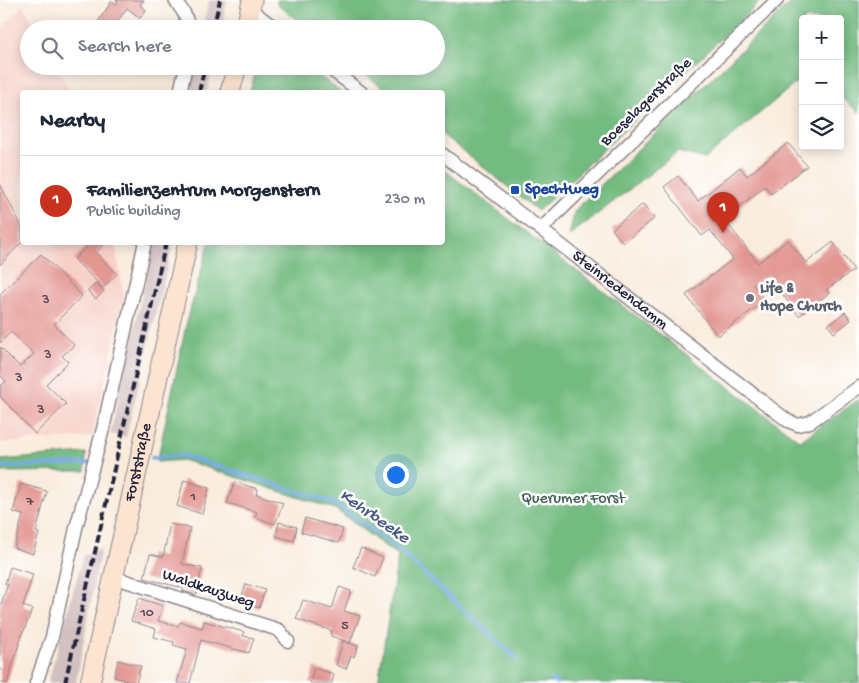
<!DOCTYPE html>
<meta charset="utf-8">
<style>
body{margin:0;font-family:"Gochi Hand",sans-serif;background:#f6f6f7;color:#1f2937}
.controls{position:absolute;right:15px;top:15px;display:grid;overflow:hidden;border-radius:5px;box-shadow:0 2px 12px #0003}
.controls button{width:45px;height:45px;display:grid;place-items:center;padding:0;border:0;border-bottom:1px solid #e0e1e3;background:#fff;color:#1f2937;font:25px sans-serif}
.you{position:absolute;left:395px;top:474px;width:18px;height:18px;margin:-12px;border:4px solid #fff;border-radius:50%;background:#1a73e8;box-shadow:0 0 0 8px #1a73e833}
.badge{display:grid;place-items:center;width:32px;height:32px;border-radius:50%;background:#c8321e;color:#fff;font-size:16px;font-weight:700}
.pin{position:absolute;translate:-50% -41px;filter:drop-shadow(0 1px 2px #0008)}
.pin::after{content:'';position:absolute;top:26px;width:18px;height:15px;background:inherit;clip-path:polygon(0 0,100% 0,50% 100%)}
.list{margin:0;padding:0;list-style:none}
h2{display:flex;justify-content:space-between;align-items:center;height:65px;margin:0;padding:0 20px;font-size:21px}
h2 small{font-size:16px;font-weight:400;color:#747a83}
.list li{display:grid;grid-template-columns:32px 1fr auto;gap:15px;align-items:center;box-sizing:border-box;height:90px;padding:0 20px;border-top:1px solid #e0e1e3}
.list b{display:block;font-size:19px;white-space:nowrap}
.list p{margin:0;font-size:16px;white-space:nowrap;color:#747a83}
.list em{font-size:16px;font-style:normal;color:#747a83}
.icon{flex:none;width:28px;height:28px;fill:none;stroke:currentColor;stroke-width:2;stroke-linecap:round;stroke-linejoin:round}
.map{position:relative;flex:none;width:859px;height:683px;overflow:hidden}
.search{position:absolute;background:#fff;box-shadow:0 2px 12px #0003;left:20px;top:20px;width:425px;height:55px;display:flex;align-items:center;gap:12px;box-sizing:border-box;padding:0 18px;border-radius:28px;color:#747a83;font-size:19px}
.panel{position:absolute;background:#fff;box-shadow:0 2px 12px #0003;left:20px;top:90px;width:425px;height:155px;border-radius:5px}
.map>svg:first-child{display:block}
.built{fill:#f7d1c8}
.industrial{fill:#d2bfc0}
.forest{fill:#73bb80;stroke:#4a6e5e}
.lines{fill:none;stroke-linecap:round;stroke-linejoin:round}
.stream{stroke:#78aae4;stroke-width:4}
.building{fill:#e39793}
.minor-casing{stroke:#8e878c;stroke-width:15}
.secondary-casing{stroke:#8e878c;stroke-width:21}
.minor{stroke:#fff;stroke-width:12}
.secondary{stroke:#fde4d1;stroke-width:19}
.rail{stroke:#22223b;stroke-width:4;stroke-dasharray:8 4;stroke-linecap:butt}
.transit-dot{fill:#1a4fb4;stroke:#fff;stroke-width:2}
.worship-dot{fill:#6b7280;stroke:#fff;stroke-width:2}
.labels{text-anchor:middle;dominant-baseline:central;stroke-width:5;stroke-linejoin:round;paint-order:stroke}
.number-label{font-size:14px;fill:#523f51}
.street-label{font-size:16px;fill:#22223b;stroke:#fff}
.transit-label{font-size:16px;font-weight:bold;fill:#164399;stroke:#fff;text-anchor:start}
.worship-label{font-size:16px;font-weight:bold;fill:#5b616d;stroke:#fff;text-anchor:start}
.park-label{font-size:16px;fill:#48635c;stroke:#fff}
.water-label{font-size:18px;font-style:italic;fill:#44587f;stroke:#fff}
</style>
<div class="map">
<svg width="859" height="683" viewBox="0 0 859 683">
<rect width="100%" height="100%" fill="#fff"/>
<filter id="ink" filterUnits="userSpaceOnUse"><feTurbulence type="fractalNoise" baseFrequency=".02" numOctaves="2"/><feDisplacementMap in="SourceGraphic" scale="10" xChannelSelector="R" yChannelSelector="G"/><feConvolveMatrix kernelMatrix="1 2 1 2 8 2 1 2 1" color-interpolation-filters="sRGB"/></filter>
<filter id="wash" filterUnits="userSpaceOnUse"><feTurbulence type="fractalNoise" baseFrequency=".0096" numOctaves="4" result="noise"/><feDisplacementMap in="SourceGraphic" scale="20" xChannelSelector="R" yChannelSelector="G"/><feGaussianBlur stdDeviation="1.12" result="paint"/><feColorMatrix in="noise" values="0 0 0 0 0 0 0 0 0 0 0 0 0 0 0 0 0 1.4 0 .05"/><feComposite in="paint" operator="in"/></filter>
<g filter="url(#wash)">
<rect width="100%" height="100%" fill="#f9ecdd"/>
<polygon class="built" points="23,5 37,29 29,29 29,66 57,66 70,92 22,92 22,242 115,243 124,297 92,437 0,443 0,30"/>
<g class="industrial">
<polygon points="209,0 227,0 221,29 202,29"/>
<polygon points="194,66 213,66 207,92 188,92"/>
<polygon points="154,243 173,243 126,437 110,434"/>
<polygon points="101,548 76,683 48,683 83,556"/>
</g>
<g class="forest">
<polygon points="277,0 762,0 538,211 443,135 442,92 388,92 355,66 436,66 436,29 308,29 277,4"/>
<polygon points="793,0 859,0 859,113 840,96 840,19 803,19 803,77 705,159 678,152 569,236 575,210"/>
<polygon points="257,66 306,66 341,92 250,92"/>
<polygon points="443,169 800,441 859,399 859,683 378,683 398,556 335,509 183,460 157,462 187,321 209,243 442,242"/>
<polygon points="86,453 85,471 0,472 0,460"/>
</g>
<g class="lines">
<g class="stream">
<polyline points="152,458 181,455 334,503 399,550 517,659"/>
<polyline points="0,467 90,463"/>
<polyline points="551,680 556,683"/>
</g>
</g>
<g id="blocks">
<g class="building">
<polygon points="116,0 144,0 140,5 146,10 140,18 127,8 112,29 93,29 112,1 116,4 118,1"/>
<polygon points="788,143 807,166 771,194 765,186 724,219 758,263 788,240 806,263 833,242 854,270 826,290 829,293 799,316 767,274 753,285 765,300 718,336 686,295 733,259 710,230 702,236 664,187 678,176 698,201 740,167 747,176"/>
<polygon points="0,184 22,227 22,242 0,265"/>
<polygon points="643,204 655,218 623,243 612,229"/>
<polygon points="91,242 106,242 96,253 117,274 103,288 74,259"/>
<polygon points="41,254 82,296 54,324 74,345 62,356 68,362 46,384 66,404 35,434 0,396 0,387 6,381 0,375 0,347 20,367 34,354 11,332 0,343 0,294"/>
<polygon points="96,283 104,291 96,299 88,291"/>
<polygon points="845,312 851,320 834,333 828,325"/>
<polygon points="184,480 209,488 202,514 177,506"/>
<polygon points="235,482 258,489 256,494 283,503 275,524 255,517 257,512 227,503"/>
<polygon points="21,484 47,491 36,532 39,533 33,554 14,548 23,515 13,512"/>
<polygon points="305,518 343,529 339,543 301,532"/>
<polygon points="279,522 297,527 294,541 276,536"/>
<polygon points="170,524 190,528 182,564 202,568 196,595 183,591 183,588 144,578 150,554 163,557"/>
<polygon points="361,548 383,558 375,577 353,567"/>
<polygon points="10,567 33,574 23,606 32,609 24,631 23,631 7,683 0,683 0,607 8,584 5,584"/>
<polygon points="246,584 265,590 259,608 240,602"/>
<polygon points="339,587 351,591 344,611 360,616 350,643 331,636 332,631 296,619 303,600 332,609"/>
<polygon points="139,598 163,606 158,621 178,626 180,622 202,628 204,621 244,632 243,636 254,638 249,653 201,640 190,683 177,683 187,649 173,645 174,642 154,637 156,629 131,621"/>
<polygon points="343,641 358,646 354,657 351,656 346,669 336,665"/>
<polygon points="118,660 141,666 136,683 114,677"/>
<polygon points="314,668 334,674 332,683 310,683"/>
</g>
</g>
</g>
<g filter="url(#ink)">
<use href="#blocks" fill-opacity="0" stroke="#8e878c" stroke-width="1"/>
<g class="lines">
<g class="minor-casing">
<g id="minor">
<polyline points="175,0 184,13 190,29"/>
<polyline points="250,9 276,29"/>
<polyline points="326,66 361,92"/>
<polyline points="180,92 186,66"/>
<path id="s1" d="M 442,154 C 559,242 673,333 788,421 L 798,425 L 810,422 L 859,387"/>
<polyline points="541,229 777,0"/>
<polyline points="113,577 279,630 288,641"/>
<polyline points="36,683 52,637 76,528 103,429 145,242"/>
</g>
</g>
<g class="secondary-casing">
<g id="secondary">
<polyline points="246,29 252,0"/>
<polyline points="230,92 237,66"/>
<path id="s2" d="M 90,683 L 188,242"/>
</g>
</g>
<use href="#minor" class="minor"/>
<use href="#secondary" class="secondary"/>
<g class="rail">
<polyline points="213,29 220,0"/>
<polyline points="199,92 205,66"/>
<polyline points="65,683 166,242"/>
</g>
</g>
</g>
<rect class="transit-dot" x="510" y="185" width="10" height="10" rx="2.5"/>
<circle class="worship-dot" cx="750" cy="298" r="5"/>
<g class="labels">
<g class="number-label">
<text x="46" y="300">3</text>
<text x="48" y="355">3</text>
<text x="19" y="378">3</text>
<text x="41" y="410">3</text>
<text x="193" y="497">1</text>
<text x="30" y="502">7</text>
<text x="147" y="613">10</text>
<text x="345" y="626">5</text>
</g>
<g class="street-label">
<text transform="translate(647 103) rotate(-44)">Boeselagerstraße</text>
<text stroke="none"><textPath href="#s1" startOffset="224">Steinriedendamm</textPath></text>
<text stroke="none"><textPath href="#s2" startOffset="226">Forststraße</textPath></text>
<text transform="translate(208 590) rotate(18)">Waldkauzweg</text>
</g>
<g class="transit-label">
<text x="525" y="190">Spechtweg</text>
</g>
<g class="worship-label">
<text x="760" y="289">Life &amp;<tspan x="760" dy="18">Hope Church</tspan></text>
</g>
<g class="park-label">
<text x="573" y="499">Querumer Forst</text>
</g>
<g class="water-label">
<text transform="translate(374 517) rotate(35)">Kehrbeeke</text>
</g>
</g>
</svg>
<div class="controls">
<button>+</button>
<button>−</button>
<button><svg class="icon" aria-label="layers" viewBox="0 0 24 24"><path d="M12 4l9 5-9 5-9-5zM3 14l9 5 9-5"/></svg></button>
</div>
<div class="you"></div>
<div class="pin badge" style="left:723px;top:233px">1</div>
<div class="search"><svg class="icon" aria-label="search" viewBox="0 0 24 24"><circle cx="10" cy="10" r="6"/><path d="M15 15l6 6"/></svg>Search here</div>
<section class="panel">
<h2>Nearby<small></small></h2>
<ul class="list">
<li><span class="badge">1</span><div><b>Familienzentrum Morgenstern</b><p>Public building</p></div><em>230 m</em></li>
</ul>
</section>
</div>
